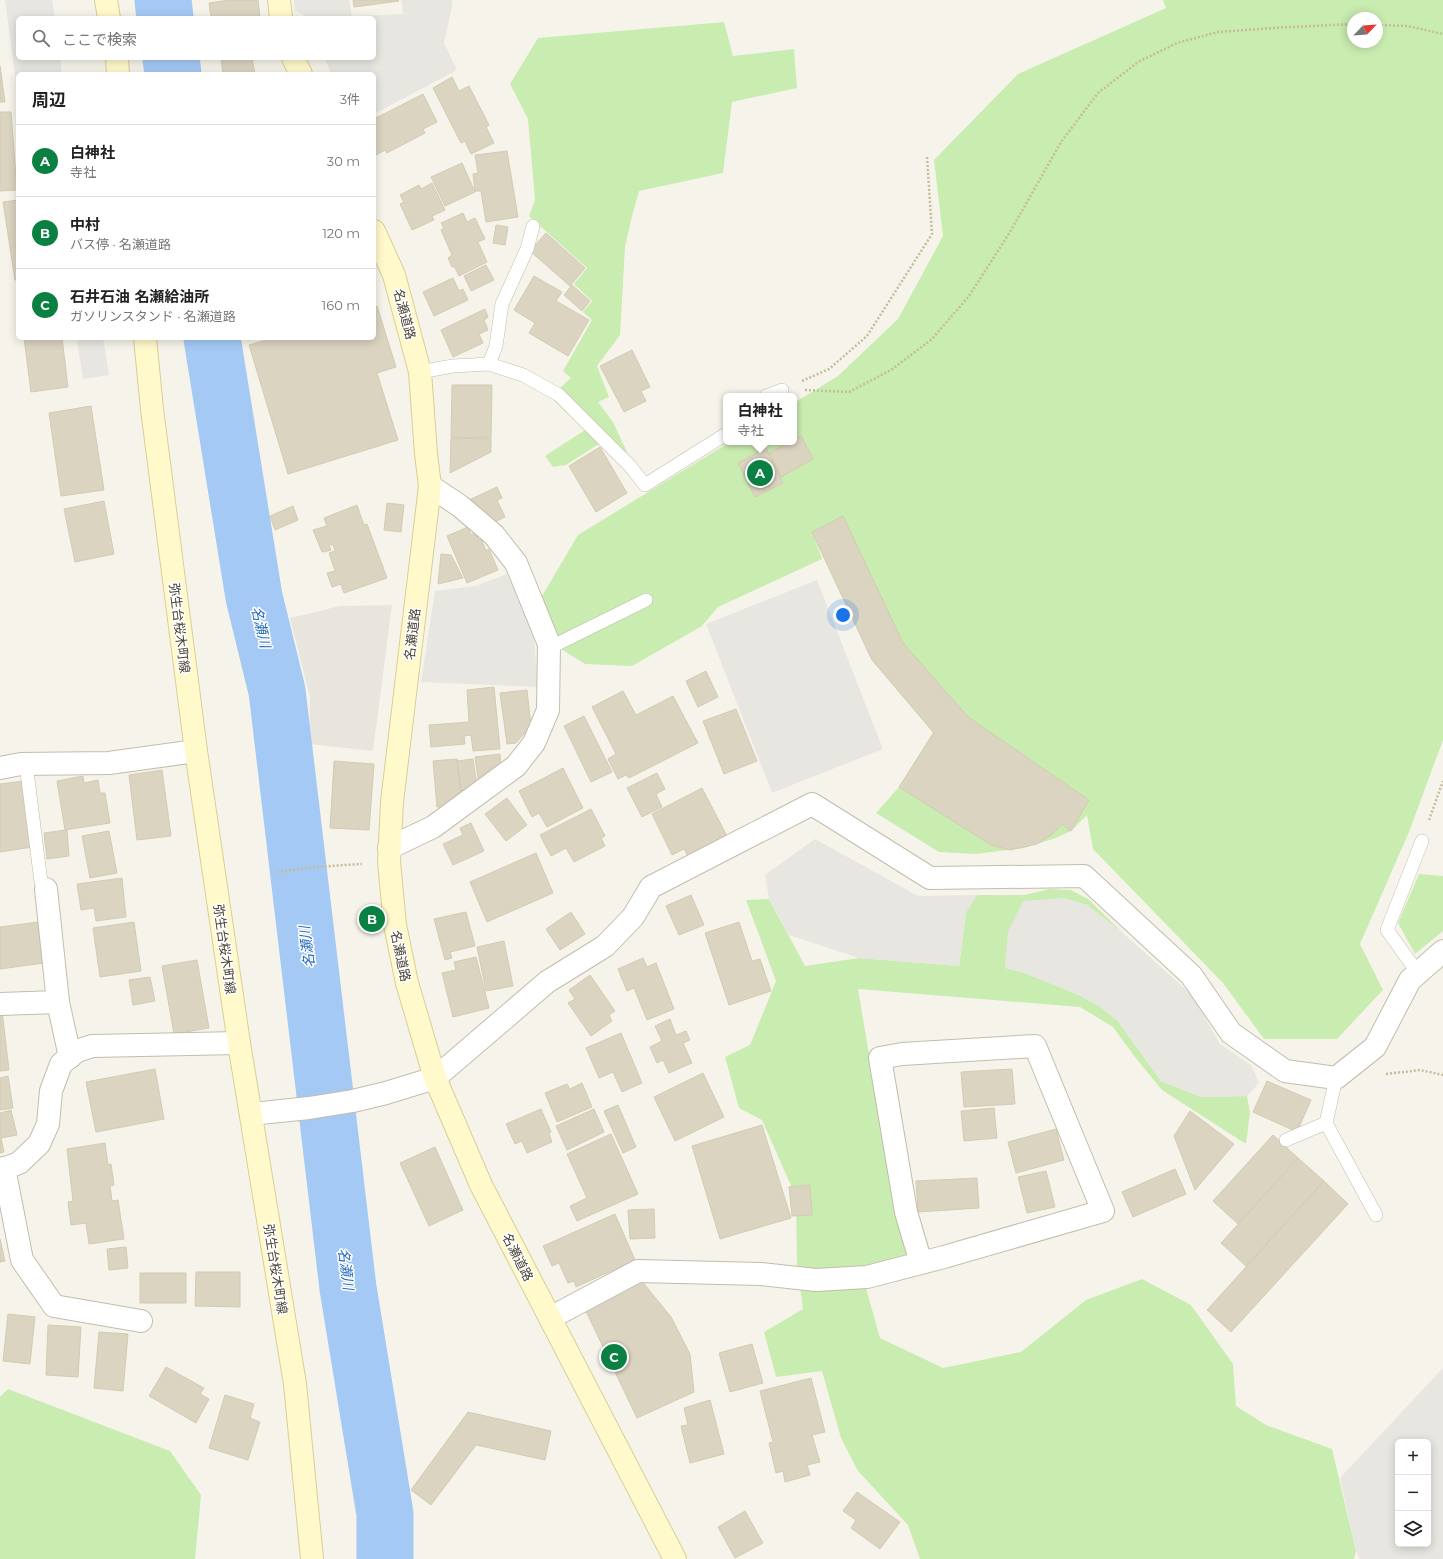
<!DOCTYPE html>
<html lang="ja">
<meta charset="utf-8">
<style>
body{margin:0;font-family:Montserrat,"Noto Sans JP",sans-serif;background:#f6f6f6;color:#222}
.controls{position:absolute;right:12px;bottom:12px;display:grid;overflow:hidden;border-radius:6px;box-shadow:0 2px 10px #0003}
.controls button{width:36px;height:36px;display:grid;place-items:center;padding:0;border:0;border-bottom:1px solid #e0e0e0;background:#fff;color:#222;font:20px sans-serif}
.compass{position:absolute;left:1347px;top:12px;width:36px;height:36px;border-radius:50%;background:#fff;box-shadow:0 2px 10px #0003;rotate:65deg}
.you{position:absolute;left:843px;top:615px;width:14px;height:14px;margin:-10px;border:3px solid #fff;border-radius:50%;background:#1a73e8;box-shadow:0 0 0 6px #1a73e833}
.badge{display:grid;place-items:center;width:26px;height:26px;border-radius:50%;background:#0b8043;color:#fff;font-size:13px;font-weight:700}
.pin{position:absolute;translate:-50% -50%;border:2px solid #fff;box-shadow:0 1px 4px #0006}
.popup{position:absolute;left:723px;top:393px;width:74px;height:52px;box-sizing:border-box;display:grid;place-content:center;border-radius:6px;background:#fff;filter:drop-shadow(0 1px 3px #0005);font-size:13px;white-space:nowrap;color:#767676}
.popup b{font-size:15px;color:#222}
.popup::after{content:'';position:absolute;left:50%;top:100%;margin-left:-8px;border:8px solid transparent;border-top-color:#fff}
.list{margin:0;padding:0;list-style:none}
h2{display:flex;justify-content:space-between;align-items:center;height:52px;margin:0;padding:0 16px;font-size:17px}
h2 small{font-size:13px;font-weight:400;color:#767676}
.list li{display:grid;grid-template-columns:26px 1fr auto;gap:12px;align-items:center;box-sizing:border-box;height:72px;padding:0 16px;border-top:1px solid #e0e0e0}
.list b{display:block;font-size:15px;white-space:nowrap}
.list p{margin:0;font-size:13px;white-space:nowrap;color:#767676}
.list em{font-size:13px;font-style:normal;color:#767676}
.icon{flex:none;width:22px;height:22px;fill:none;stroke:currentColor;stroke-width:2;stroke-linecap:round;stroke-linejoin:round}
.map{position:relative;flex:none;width:1443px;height:1559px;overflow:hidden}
.search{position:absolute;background:#fff;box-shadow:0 2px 10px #0003;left:16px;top:16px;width:360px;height:44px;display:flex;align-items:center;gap:10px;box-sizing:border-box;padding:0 14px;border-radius:6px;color:#767676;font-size:15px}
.panel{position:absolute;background:#fff;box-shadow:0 2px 10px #0003;left:16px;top:72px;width:360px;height:268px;border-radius:6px}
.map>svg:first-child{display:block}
.industrial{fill:#e8e5de}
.green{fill:#c9ecb1;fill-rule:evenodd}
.parking{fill:#e7e6e1;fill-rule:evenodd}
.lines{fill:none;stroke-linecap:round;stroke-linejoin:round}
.river{stroke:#a4c9f5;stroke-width:57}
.building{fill:#dbd4c1;stroke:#d3cbb1}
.lane-casing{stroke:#c2bdac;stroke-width:14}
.street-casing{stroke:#c2bdac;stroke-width:24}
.secondary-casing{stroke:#d8cf98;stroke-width:24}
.path{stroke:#c5bc9c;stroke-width:2.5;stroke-dasharray:2 2;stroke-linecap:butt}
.lane{stroke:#fff;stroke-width:13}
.street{stroke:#fff;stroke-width:22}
.secondary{stroke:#fff9cb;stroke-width:22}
.labels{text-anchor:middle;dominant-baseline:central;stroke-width:3;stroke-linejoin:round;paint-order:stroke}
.street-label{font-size:13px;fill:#4a4537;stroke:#fff}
.water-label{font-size:14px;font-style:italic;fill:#296bbe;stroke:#fff}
</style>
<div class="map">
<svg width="1443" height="1559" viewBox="0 0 1443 1559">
<rect width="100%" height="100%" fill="#f6f4ea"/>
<polygon class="industrial" points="392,605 373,751 309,744 310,697 290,618 340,606"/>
<g class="green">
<path d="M 1163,0 L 1443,0 L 1443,740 L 1409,832 L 1360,944 L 1383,990 L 1337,1039 L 1264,1039 L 1223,983 L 1093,849 L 1087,815 L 1071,831 L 1056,838 L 1024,848 L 975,854 L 939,852 L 876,813 L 899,787 L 933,732 L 872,660 L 814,537 L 822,559 L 718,607 L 702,626 L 632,666 L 585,664 L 561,649 L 548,627 L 542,596 L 578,535 L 730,442 L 794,442 L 794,403 L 838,376 L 898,319 L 943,236 L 934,160 L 1018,74 L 1166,8 ZM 1353,18 L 1377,18 L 1377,42 L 1353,42 Z"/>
<polygon points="724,22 733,56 794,49 797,88 732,102 723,173 639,191 632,216 625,247 620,335 597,366 609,397 598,402 613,422 627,452 615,450 605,440 566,465 553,467 545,456 585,430 550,397 571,378 563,371 592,320 583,312 592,301 574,284 587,268 529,216 535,200 528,119 510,84 538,38"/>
<polygon points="1419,874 1443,876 1443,931 1415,954 1398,923"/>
<polygon points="1049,889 1071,890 1088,899 1123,933 1087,905 1063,898 1006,968 1025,973 1079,995 1099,1006 1117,1020 1161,1081 1201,1097 1247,1096 1250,1113 1246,1144 1162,1090 1135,1057 1113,1027 1080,1007 858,989 893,1197 908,1256 866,1288 880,1338 943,1368 1021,1352 1086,1300 1142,1279 1191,1305 1233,1364 1236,1406 1266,1425 1332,1449 1356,1551 1354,1559 920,1559 908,1525 858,1471 841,1438 822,1371 776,1377 764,1332 803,1309 797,1265 796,1197 762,1120 739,1108 725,1057 750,1045 776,981 746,900 769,899 805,966 859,958 959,966 966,912 977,895 1025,895"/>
<polygon points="8,1389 170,1451 201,1495 195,1559 0,1559 0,1397"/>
</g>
<g class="parking">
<polygon points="5,0 52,0 55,18 18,18 18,58 60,58 62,74 18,74 18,97"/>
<polygon points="294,0 349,0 352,16 403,14 401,0 452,0 452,7 444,43 457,70 374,114 374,74 331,74 325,58 374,58 374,18 304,18 303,14 295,11"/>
<polygon points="99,338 103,338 109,375 83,379 77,341"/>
<polygon points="507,574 534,638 538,687 421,682 435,591 475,586"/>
<polygon points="817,580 883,749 772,793 706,624"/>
<polygon points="815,839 918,896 977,895 966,912 959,966 859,958 789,935 769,899 765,875"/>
<polygon points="1063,898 1087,905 1123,933 1192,995 1220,1044 1251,1065 1259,1083 1247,1096 1201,1097 1161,1081 1117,1020 1099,1006 1079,995 1025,973 1005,968 1008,932 1023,901"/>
<path d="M 1443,1368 L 1443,1559 L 1360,1559 L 1356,1551 L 1340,1478 ZM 1398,1442 L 1428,1442 L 1428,1544 L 1398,1544 Z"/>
</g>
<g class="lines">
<g class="river">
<polyline points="163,0 165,18"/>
<polyline points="171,58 173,74"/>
<polyline points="212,338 254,597 277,691 348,1288 385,1514 385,1559"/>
</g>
</g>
<g class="building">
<polygon points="230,0 258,0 260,18 211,18 209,3"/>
<polygon points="353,0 398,0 399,1 354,7"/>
<polygon points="221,58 252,58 255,74 223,74"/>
<polygon points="0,66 5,102 0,102"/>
<polygon points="452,77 459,91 469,86 489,125 486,127 494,143 471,154 465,141 461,143 433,88"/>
<polygon points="423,94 437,122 423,129 425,133 387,153 385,150 374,156 374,119"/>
<polygon points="0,112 11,112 17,190 0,191"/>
<polygon points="507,151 518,217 486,222 481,191 475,191 473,174 478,173 475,155"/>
<polygon points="462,163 475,192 445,206 431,177"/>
<polygon points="432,183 445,210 432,216 434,220 412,230 400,204 404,202 400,195 419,185 421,189"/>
<polygon points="18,200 18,280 15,280 3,202"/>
<polygon points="463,213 467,222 475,218 485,239 478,242 487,262 459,276 454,266 452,267 448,258 452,255 441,230 444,228 441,223"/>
<polygon points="496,225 508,227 505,245 493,243"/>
<polygon points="546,233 585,268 570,286 530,251"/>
<polygon points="486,265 494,280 471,291 464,276"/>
<polygon points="534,276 562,292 556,301 589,320 568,356 529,333 535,323 514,310"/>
<polygon points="453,278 459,291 463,289 468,300 434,316 423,292"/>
<polygon points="572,285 590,301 582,311 564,295"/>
<polygon points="377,306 396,367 377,373 398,440 288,474 249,345 274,338 374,338 374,307"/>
<polygon points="485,309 488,317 484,320 488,330 479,334 483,343 453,357 441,330"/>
<polygon points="24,338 62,338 68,387 31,392"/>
<polygon points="632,350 650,387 641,391 646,401 624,412 600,366"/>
<polygon points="452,385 492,385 491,438 451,437"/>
<polygon points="91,406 104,490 61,496 49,413"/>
<polygon points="801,436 813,459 781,477 769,453 790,442 794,442 794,440"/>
<polygon points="451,438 491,439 491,452 450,473"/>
<polygon points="600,447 627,493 596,512 569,466"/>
<polygon points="766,448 783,483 755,497 738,463"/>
<polygon points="497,487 502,498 497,500 505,517 488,525 469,500"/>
<polygon points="104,501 114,554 75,562 64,509"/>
<polygon points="387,503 404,505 401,532 384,530"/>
<polygon points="357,505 364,525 367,524 387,578 344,593 341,584 332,587 327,573 335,571 329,553 335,551 333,544 329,546 331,550 324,552 324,551 322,552 313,530 327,526 324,518"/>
<polygon points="293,506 298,520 275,530 270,516"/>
<polygon points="843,516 903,643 968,717 1089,800 1071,831 1062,824 1054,833 1037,844 1010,850 991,845 899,787 934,733 872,660 812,532"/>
<polygon points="468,527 471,535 475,533 479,540 481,539 486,551 489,549 498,570 467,583 447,536"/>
<polygon points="441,554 451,555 463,578 438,584"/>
<polygon points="706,671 718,697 698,707 686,681"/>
<polygon points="494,687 500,749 473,751 471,735 464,736 465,744 431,747 429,725 469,722 467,690"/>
<polygon points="527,690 531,726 516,743 507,744 500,693"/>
<polygon points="623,691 636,715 673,696 698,743 629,778 626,775 618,779 608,759 616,754 592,707"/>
<polygon points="736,709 757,761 724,774 703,721"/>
<polygon points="584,716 612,772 591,782 564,726"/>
<polygon points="500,754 502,772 479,785 475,757"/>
<polygon points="457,759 462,805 437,807 433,761"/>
<polygon points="473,759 478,792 462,794 457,761"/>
<polygon points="334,761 374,764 369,830 330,828"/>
<polygon points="563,768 583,808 547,827 539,813 532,817 519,791"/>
<polygon points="162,770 171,836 137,840 129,775"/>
<polygon points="657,773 665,789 656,794 662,807 642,817 627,788"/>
<polygon points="83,776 84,783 98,780 100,793 105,793 110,823 65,830 57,781"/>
<polygon points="23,781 33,847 0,852 0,784"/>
<polygon points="702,788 728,838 689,858 684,849 672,855 652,814"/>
<polygon points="507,798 527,825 506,841 485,814"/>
<polygon points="591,809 605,836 601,838 605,846 574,862 566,848 551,856 540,835"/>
<polygon points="471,823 484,851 453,865 443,844 463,835 460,828"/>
<polygon points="65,830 67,830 69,856 47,859 44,833"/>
<polygon points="109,831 117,873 90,878 82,836"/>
<polygon points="536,853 553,893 487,922 470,882"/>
<polygon points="122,878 126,917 96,921 94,908 81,910 77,884"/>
<polygon points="691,895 704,925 679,935 666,906"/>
<polygon points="466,912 475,946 450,952 452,958 445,960 434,919"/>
<polygon points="571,912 585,934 560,950 546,929"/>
<polygon points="38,922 44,963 0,969 0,927"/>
<polygon points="134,922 141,971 100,977 93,928"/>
<polygon points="739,922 752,961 760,959 771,991 729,1005 705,933"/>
<polygon points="504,941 513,986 486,991 477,947"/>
<polygon points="476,957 489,1008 453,1017 442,973 456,970 454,962"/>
<polygon points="643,958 647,967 656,963 674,1009 647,1020 634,988 627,991 618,969"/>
<polygon points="197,960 209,1028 174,1034 162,966"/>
<polygon points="590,975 615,1011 609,1015 612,1021 591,1036 568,1003 575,999 569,990"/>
<polygon points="150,977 155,1001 133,1005 129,980"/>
<polygon points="0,1010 2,1010 9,1070 0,1071"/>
<polygon points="670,1019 676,1035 686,1031 690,1040 683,1043 692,1063 669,1073 663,1060 657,1063 650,1047 662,1041 655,1026"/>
<polygon points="621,1033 642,1083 622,1092 613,1072 599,1078 586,1048"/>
<polygon points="155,1069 164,1119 96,1132 86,1082"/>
<polygon points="1012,1069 1015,1104 964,1107 961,1072"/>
<polygon points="703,1073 724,1117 675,1141 654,1097"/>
<polygon points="8,1076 13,1108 0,1110 0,1078"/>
<polygon points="1267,1081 1311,1100 1297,1132 1253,1112"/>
<polygon points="582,1083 592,1107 557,1122 545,1093 567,1084 570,1089"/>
<polygon points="618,1105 636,1147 623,1153 604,1111"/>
<polygon points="994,1108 997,1138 964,1141 961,1111"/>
<polygon points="541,1109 551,1132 549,1133 552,1142 527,1153 522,1141 515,1144 506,1124"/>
<polygon points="594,1109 604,1132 567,1150 556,1126"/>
<polygon points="11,1110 17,1135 1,1138 4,1152 0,1153 0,1113"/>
<polygon points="1190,1111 1234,1144 1195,1190 1174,1136"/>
<polygon points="762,1125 791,1218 720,1239 692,1146"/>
<polygon points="1056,1129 1064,1160 1016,1173 1008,1142"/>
<polygon points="611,1134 638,1194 577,1221 570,1206 587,1198 567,1154"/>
<polygon points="1273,1135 1298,1158 1238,1224 1213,1201"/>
<polygon points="105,1143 108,1165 111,1164 114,1185 110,1186 112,1201 118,1200 124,1239 89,1244 86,1223 71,1225 68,1202 73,1201 67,1149"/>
<polygon points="435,1147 463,1210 429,1226 400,1163"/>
<polygon points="1298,1158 1324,1181 1246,1266 1221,1243"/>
<polygon points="1175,1169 1186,1194 1133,1217 1122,1192"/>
<polygon points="1046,1171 1055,1207 1027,1213 1018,1177"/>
<polygon points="977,1178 979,1208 918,1212 916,1181"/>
<polygon points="1324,1181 1348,1204 1231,1332 1207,1310"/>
<polygon points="810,1185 812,1215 792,1216 789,1187"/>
<polygon points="654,1209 655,1238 630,1239 628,1210"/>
<polygon points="615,1214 635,1260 576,1287 574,1281 568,1283 559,1263 552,1266 543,1246"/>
<polygon points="0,1239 5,1261 0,1262"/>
<polygon points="126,1247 128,1268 109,1270 107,1249"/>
<polygon points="196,1272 240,1272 240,1307 195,1306"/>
<rect x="140" y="1273" width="46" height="30"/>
<polygon points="641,1280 671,1317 690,1354 694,1392 637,1418 584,1307"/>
<polygon points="8,1314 35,1317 30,1364 3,1361"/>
<polygon points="48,1325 81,1327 78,1377 46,1375"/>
<polygon points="99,1332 128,1334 123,1391 94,1388"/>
<polygon points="752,1344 763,1383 730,1392 719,1353"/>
<polygon points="166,1367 204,1388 200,1394 209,1399 196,1423 149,1396"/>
<polygon points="811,1378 825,1432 812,1435 820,1462 807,1465 810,1475 785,1482 783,1471 776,1473 769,1443 773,1442 760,1391"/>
<polygon points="225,1395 254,1404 250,1418 260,1422 248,1460 209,1448"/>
<polygon points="710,1400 724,1454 690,1463 681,1426 688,1425 684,1408"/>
<polygon points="468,1412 551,1431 545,1460 476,1445 431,1505 411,1490"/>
<polygon points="857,1492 900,1522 880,1549 851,1528 856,1520 843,1511"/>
<polygon points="745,1511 763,1543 735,1558 718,1527"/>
</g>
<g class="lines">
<g class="lane-casing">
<g id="lane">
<polyline points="489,364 496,346 502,304 527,249 533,226"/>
<polyline points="420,372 453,366 489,364 523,375 559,395 630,466 645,485 726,434"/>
<polyline points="766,396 782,390"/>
<polyline points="549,648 646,600"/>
<polyline points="26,764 41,882 46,889"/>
<polyline points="1418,973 1387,930 1422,841"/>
<polyline points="1336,1078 1326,1123 1376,1215"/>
<polyline points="1286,1140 1326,1123"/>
</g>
</g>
<g class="street-casing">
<g id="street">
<polyline points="0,768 21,764 109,763 196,751"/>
<polyline points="389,848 433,827 516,766 534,743 548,710 549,644 516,563 494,535 460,506 430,486"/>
<polyline points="46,889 58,1002 70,1057"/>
<polyline points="0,1004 58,1002"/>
<polyline points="251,1114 309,1108 353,1101 386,1093 435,1078 547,982 605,946 633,917 651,887 812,804 930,878 1084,876 1191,975 1231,1033 1285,1071 1336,1078 1375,1047 1410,980 1443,951"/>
<polyline points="4,1168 22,1260 54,1306 141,1321"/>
<polyline points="0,1170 19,1163 39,1144 48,1124 51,1091 61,1064 77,1051 92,1046 239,1043"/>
<polyline points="550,1318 638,1271 761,1274 816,1280 867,1277 944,1257 1103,1211 1035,1046 902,1054 880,1058 906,1212 921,1263"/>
</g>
</g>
<g class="secondary-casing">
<g id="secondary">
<polyline points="106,0 109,18"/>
<polyline points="279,0 281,18"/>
<polyline points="117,58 118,74"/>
<polyline points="293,58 301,74"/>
<polyline points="374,231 394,275 420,372 426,454 430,486 392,802 389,862 395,925 407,983 435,1078 481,1185 675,1559"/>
<polyline points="145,338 152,409 196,751 239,1043 295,1384 312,1559"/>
</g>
</g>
<g class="path">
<polyline points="1377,25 1408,26 1443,34"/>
<polyline points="802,381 829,369 867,336 932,234 927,156"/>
<polyline points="805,390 849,392 891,370 932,339 969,296 1010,232 1061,142 1098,93 1138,62 1177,43 1218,32 1273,28 1353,24"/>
<polyline points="1429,820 1443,781"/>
<polyline points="277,872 315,867 362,864"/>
<polyline points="1386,1074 1420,1070 1443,1075"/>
</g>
<use href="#lane" class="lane"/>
<use href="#street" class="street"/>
<use href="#secondary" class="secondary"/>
</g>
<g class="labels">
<g class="street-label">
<text transform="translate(405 314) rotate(75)">名瀬道路</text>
<text transform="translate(180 628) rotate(83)">弥生台桜木町線</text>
<text transform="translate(412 634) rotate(-83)">名瀬道路</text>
<text transform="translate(225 949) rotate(82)">弥生台桜木町線</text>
<text transform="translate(401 956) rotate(78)">名瀬道路</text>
<text transform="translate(518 1257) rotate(63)">名瀬道路</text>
<text transform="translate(276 1269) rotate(81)">弥生台桜木町線</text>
</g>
<g class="water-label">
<text transform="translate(261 627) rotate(77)">名瀬川</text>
<text transform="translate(307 947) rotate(-97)">名瀬川</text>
<text transform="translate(346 1269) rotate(83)">名瀬川</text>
</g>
</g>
</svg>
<div class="controls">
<button>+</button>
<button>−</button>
<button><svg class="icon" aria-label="layers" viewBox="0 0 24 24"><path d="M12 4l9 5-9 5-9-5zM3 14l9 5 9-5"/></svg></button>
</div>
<svg class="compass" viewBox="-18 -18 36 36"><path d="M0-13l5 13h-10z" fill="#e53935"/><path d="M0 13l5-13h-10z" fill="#767676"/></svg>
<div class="you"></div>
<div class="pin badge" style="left:760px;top:473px">A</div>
<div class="popup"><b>白神社</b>寺社</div>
<div class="pin badge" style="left:372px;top:919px">B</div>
<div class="pin badge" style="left:614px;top:1357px">C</div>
<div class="search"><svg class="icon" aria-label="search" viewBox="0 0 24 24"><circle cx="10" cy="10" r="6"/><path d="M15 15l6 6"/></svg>ここで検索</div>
<section class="panel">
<h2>周辺<small>3件</small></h2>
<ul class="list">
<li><span class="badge">A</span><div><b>白神社</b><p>寺社</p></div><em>30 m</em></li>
<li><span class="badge">B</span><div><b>中村</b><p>バス停 · 名瀬道路</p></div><em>120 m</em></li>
<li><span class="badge">C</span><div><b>石井石油 名瀬給油所</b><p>ガソリンスタンド · 名瀬道路</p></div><em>160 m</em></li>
</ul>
</section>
</div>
